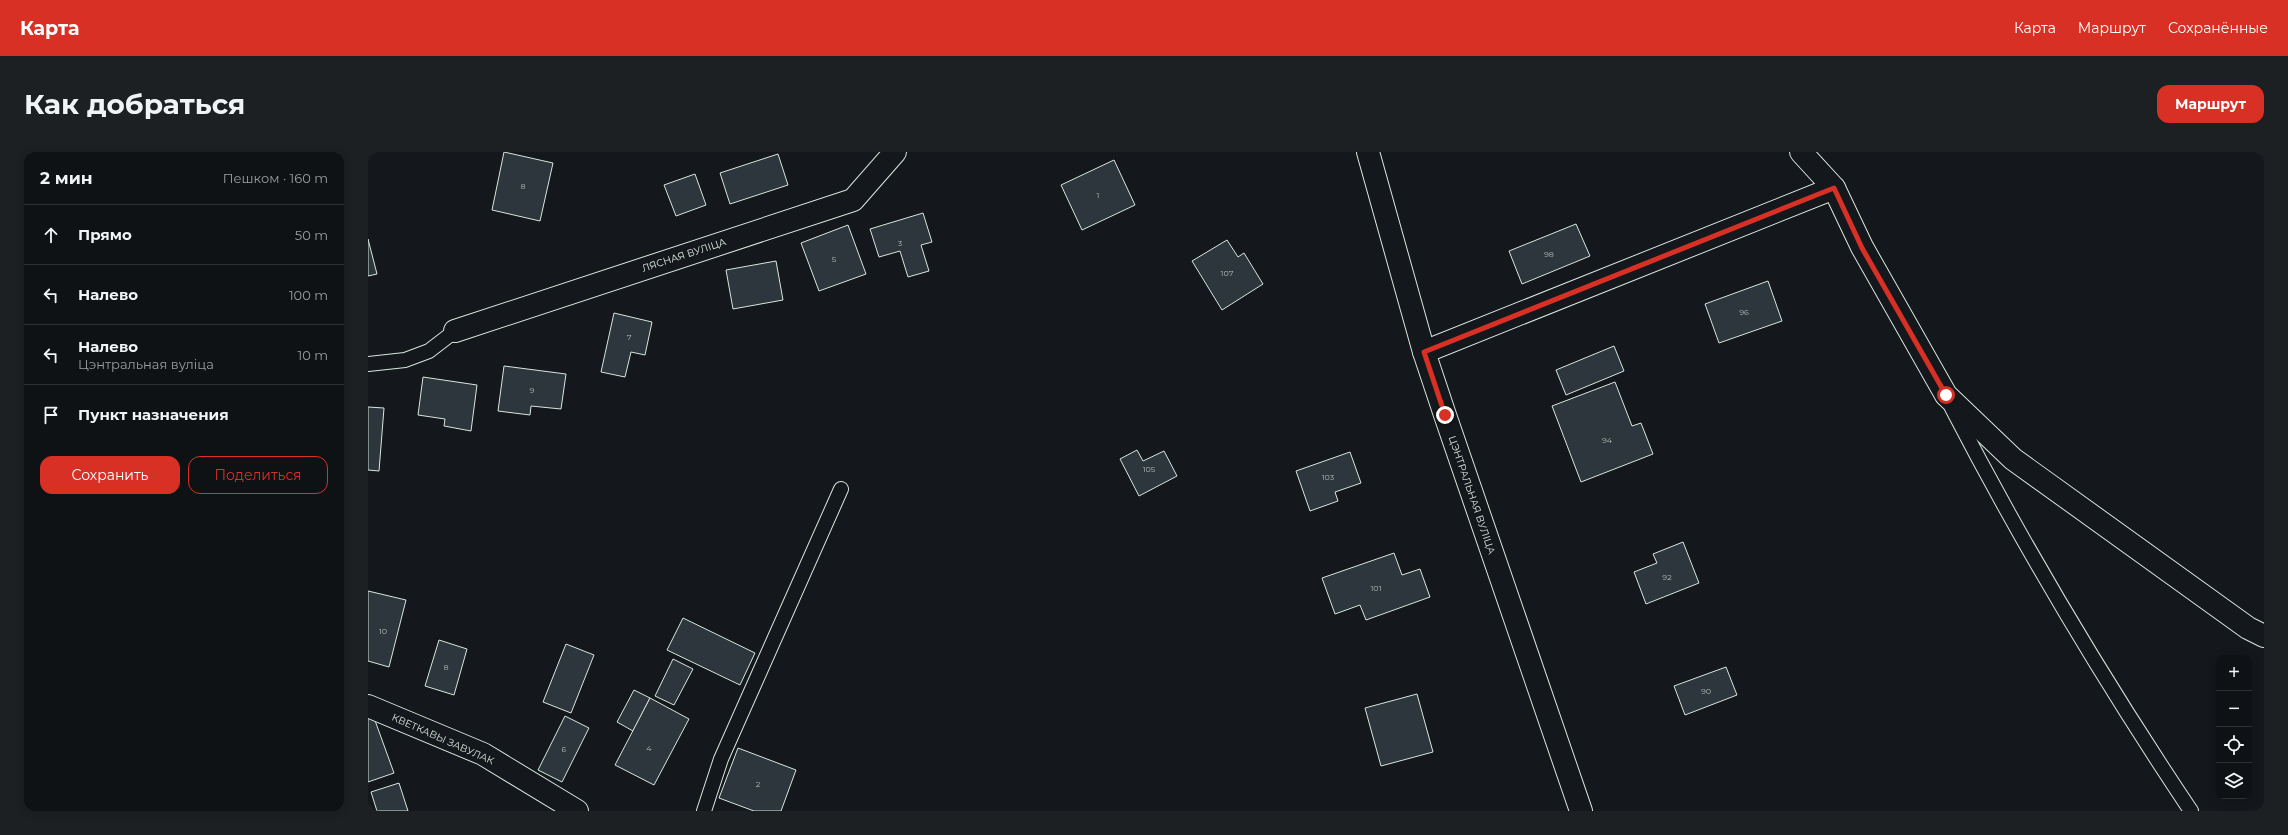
<!DOCTYPE html>
<html lang="ru">
<meta charset="utf-8">
<style>
body{margin:0;font-family:Montserrat,sans-serif;background:#1d2022;color:#f1f3f6}
.controls{position:absolute;right:12px;bottom:12px;display:grid;overflow:hidden;border-radius:8px;box-shadow:0 2px 10px #0003}
.controls button{width:36px;height:36px;display:grid;place-items:center;padding:0;border:0;border-bottom:1px solid #2f3234;background:#0f1215;color:#f1f3f6;font:20px sans-serif}
.stop{position:absolute;width:12px;height:12px;margin:-9px;border:3px solid #d93025;border-radius:50%;background:#fff}
.stop.end{background:#d93025;border-color:#fff;box-shadow:0 1px 4px #0008}
.list{margin:0;padding:0;list-style:none}
h2{display:flex;justify-content:space-between;align-items:center;height:52px;margin:0;padding:0 16px;font-size:17px}
h2 small{font-size:13px;font-weight:400;color:#9b9ea0}
.list li{display:grid;grid-template-columns:26px 1fr auto;gap:12px;align-items:center;box-sizing:border-box;height:60px;padding:0 16px;border-top:1px solid #2f3234}
.list b{display:block;font-size:15px;white-space:nowrap}
.list p{margin:0;font-size:13px;white-space:nowrap;color:#9b9ea0}
.list em{font-size:13px;font-style:normal;color:#9b9ea0}
.actions{display:flex;gap:8px;padding:12px 16px}
.actions a{flex:1;padding:9px 0;border:1px solid #d93025;border-radius:12px;text-align:center;font-size:14px;color:#d93025}
.actions .main{background:#d93025;color:#fff}
.icon{flex:none;width:22px;height:22px;fill:none;stroke:currentColor;stroke-width:2;stroke-linecap:round;stroke-linejoin:round}
.map{position:relative;flex:none;width:1896px;height:659px;overflow:hidden;border-radius:12px}
header{display:flex;align-items:center;gap:24px;box-sizing:border-box;height:56px;padding:0 20px;background:#d93025;color:#fff}
header strong{font-size:19px}
nav{display:flex;gap:22px;margin-inline-start:auto;font-size:14px}
.intro{display:flex;align-items:center;justify-content:space-between;box-sizing:border-box;height:96px;padding:0 24px}
h1{margin:0;font-size:28px}
.button{padding:10px 18px;border-radius:12px;background:#d93025;color:#fff;font-size:14px;font-weight:700}
main{display:flex;gap:24px;padding:0 24px}
aside{flex:1;background:#0f1215;border-radius:12px;box-shadow:0 2px 10px #0003}
.map>svg:first-child{display:block}
.building{fill:#2c363c;stroke:#d8e6dc}
.lines{fill:none;stroke-linecap:round;stroke-linejoin:round}
.service-casing{stroke:#d8e6dc;stroke-width:16}
.minor-casing{stroke:#d8e6dc;stroke-width:24}
.tertiary-casing{stroke:#d8e6dc;stroke-width:24}
.service{stroke:#14181c;stroke-width:14}
.minor{stroke:#14181c;stroke-width:22}
.tertiary{stroke:#14181c;stroke-width:22}
.route{stroke:#d93025;stroke-width:5}
.labels{text-anchor:middle;dominant-baseline:central;stroke-width:3;stroke-linejoin:round;paint-order:stroke}
.number-label{font-size:8px;fill:#adbab4}
.street-label{font-size:10px;fill:#d8e6dc;stroke:#14181c}
</style>
<header>
<strong>Карта</strong>
<nav><a>Карта</a><a>Маршрут</a><a>Сохранённые</a></nav>
</header>
<div class="intro"><h1>Как добраться</h1><a class="button">Маршрут</a></div>
<main>
<aside>
<h2>2 мин<small>Пешком · 160 m</small></h2>
<ul class="list">
<li><svg class="icon" aria-label="ahead" viewBox="0 0 24 24"><path d="M12 20V5M6 11l6-6 6 6"/></svg><div><b>Прямо</b></div><em>50 m</em></li>
<li><svg class="icon" aria-label="left" viewBox="0 0 24 24"><path d="M17 20v-9H6M10 6l-5 5 5 5"/></svg><div><b>Налево</b></div><em>100 m</em></li>
<li><svg class="icon" aria-label="left" viewBox="0 0 24 24"><path d="M17 20v-9H6M10 6l-5 5 5 5"/></svg><div><b>Налево</b><p>Цэнтральная вуліца</p></div><em>10 m</em></li>
<li><svg class="icon" aria-label="arrive" viewBox="0 0 24 24"><path d="M6 21V4h12l-3 4 3 4H6"/></svg><div><b>Пункт назначения</b></div></li>
</ul>
<div class="actions"><a class="main">Сохранить</a><a>Поделиться</a></div>
</aside>
<div class="map">
<svg width="1896" height="659" viewBox="0 0 1896 659">
<rect width="100%" height="100%" fill="#14181c"/>
<g class="building">
<polygon points="136,0 185,11 172,69 124,58"/>
<polygon points="410,2 420,33 362,52 352,21"/>
<polygon points="746,8 767,53 714,78 693,33"/>
<polygon points="327,22 338,53 308,64 296,33"/>
<polygon points="555,61 564,90 553,93 561,119 540,125 532,99 511,105 502,77"/>
<polygon points="1208,72 1222,104 1154,132 1141,99"/>
<polygon points="480,73 498,122 451,139 433,91"/>
<polygon points="0,87 9,122 0,124"/>
<polygon points="859,88 870,105 876,101 895,132 854,158 824,109"/>
<polygon points="408,109 415,148 365,157 358,118"/>
<polygon points="1400,129 1414,169 1351,191 1337,152"/>
<polygon points="246,161 284,170 277,203 263,200 257,225 233,220"/>
<polygon points="1246,194 1256,219 1198,243 1188,218"/>
<polygon points="136,214 198,222 193,257 163,254 162,263 130,259"/>
<polygon points="55,225 109,233 103,279 76,274 77,267 50,263"/>
<polygon points="1247,230 1264,274 1273,271 1285,302 1213,330 1184,254"/>
<polygon points="0,255 16,256 11,319 0,318"/>
<polygon points="769,298 775,309 796,299 809,324 771,344 752,307"/>
<polygon points="982,300 993,331 967,340 970,349 942,359 928,319"/>
<polygon points="1315,390 1331,431 1278,452 1266,420 1289,411 1285,402"/>
<polygon points="1026,401 1034,423 1052,417 1062,445 998,468 992,453 967,462 954,426"/>
<polygon points="0,439 38,448 21,515 0,509"/>
<polygon points="315,466 387,501 372,533 299,498"/>
<polygon points="71,488 99,497 86,543 57,534"/>
<polygon points="198,492 226,503 203,561 175,550"/>
<polygon points="305,507 325,517 306,553 287,544"/>
<polygon points="1358,515 1369,543 1317,563 1306,534"/>
<polygon points="266,538 282,546 265,579 249,570"/>
<polygon points="1049,542 1065,600 1013,614 997,556"/>
<polygon points="282,546 321,567 286,633 247,613"/>
<polygon points="5,563 26,621 0,630 0,565"/>
<polygon points="197,564 221,576 194,630 170,618"/>
<polygon points="370,596 428,618 413,659 386,659 351,646"/>
<polygon points="31,631 40,659 9,659 3,640"/>
</g>
<g class="lines">
<g class="service-casing">
<g id="service">
<polyline points="0,212 37,208 61,199 87,179"/>
<path d="M 1584,256 C 1656,395 1736,529 1823,659"/>
<polyline points="336,659 353,607 473,337"/>
</g>
</g>
<g class="minor-casing">
<g id="minor">
<polyline points="1433,0 1466,36 1494,95 1578,243 1645,307 1880,476 1896,484"/>
<polyline points="87,179 485,48 527,0"/>
<polyline points="1056,200 1466,36"/>
<polyline points="0,554 115,602 209,659"/>
</g>
</g>
<g class="tertiary-casing">
<polyline id="tertiary" points="1000,0 1056,200 1077,263 1213,659"/>
</g>
<use href="#service" class="service"/>
<use href="#minor" class="minor"/>
<use href="#tertiary" class="tertiary"/>
</g>
<g class="lines">
<polyline class="route" points="1077,263 1056,200 1466,36 1494,96 1578,243"/>
</g>
<g class="labels">
<g class="number-label">
<text x="155" y="34">8</text>
<text x="730" y="43">1</text>
<text x="532" y="91">3</text>
<text x="1181" y="102">98</text>
<text x="466" y="107">5</text>
<text x="859" y="121">107</text>
<text x="1376" y="160">96</text>
<text x="261" y="185">7</text>
<text x="164" y="238">9</text>
<text x="1239" y="288">94</text>
<text x="781" y="317">105</text>
<text x="960" y="325">103</text>
<text x="1299" y="425">92</text>
<text x="1008" y="436">101</text>
<text x="15" y="479">10</text>
<text x="78" y="515">8</text>
<text x="1338" y="539">90</text>
<text x="281" y="596">4</text>
<text x="196" y="597">6</text>
<text x="390" y="632">2</text>
</g>
<g class="street-label">
<text transform="translate(316 103) rotate(-18)">ЛЯСНАЯ ВУЛІЦА</text>
<text transform="translate(1104 343) rotate(71)">ЦЭНТРАЛЬНАЯ ВУЛІЦА</text>
<text transform="translate(75 587) rotate(24)">КВЕТКАВЫ ЗАВУЛАК</text>
</g>
</g>
</svg>
<div class="controls">
<button>+</button>
<button>−</button>
<button><svg class="icon" aria-label="locate" viewBox="0 0 24 24"><circle cx="12" cy="12" r="6"/><path d="M12 2v4M12 18v4M2 12h4M18 12h4"/></svg></button>
<button><svg class="icon" aria-label="layers" viewBox="0 0 24 24"><path d="M12 4l9 5-9 5-9-5zM3 14l9 5 9-5"/></svg></button>
</div>
<div class="stop" style="left:1578px;top:243px"></div>
<div class="stop end" style="left:1077px;top:263px"></div>
</div>
</main>
